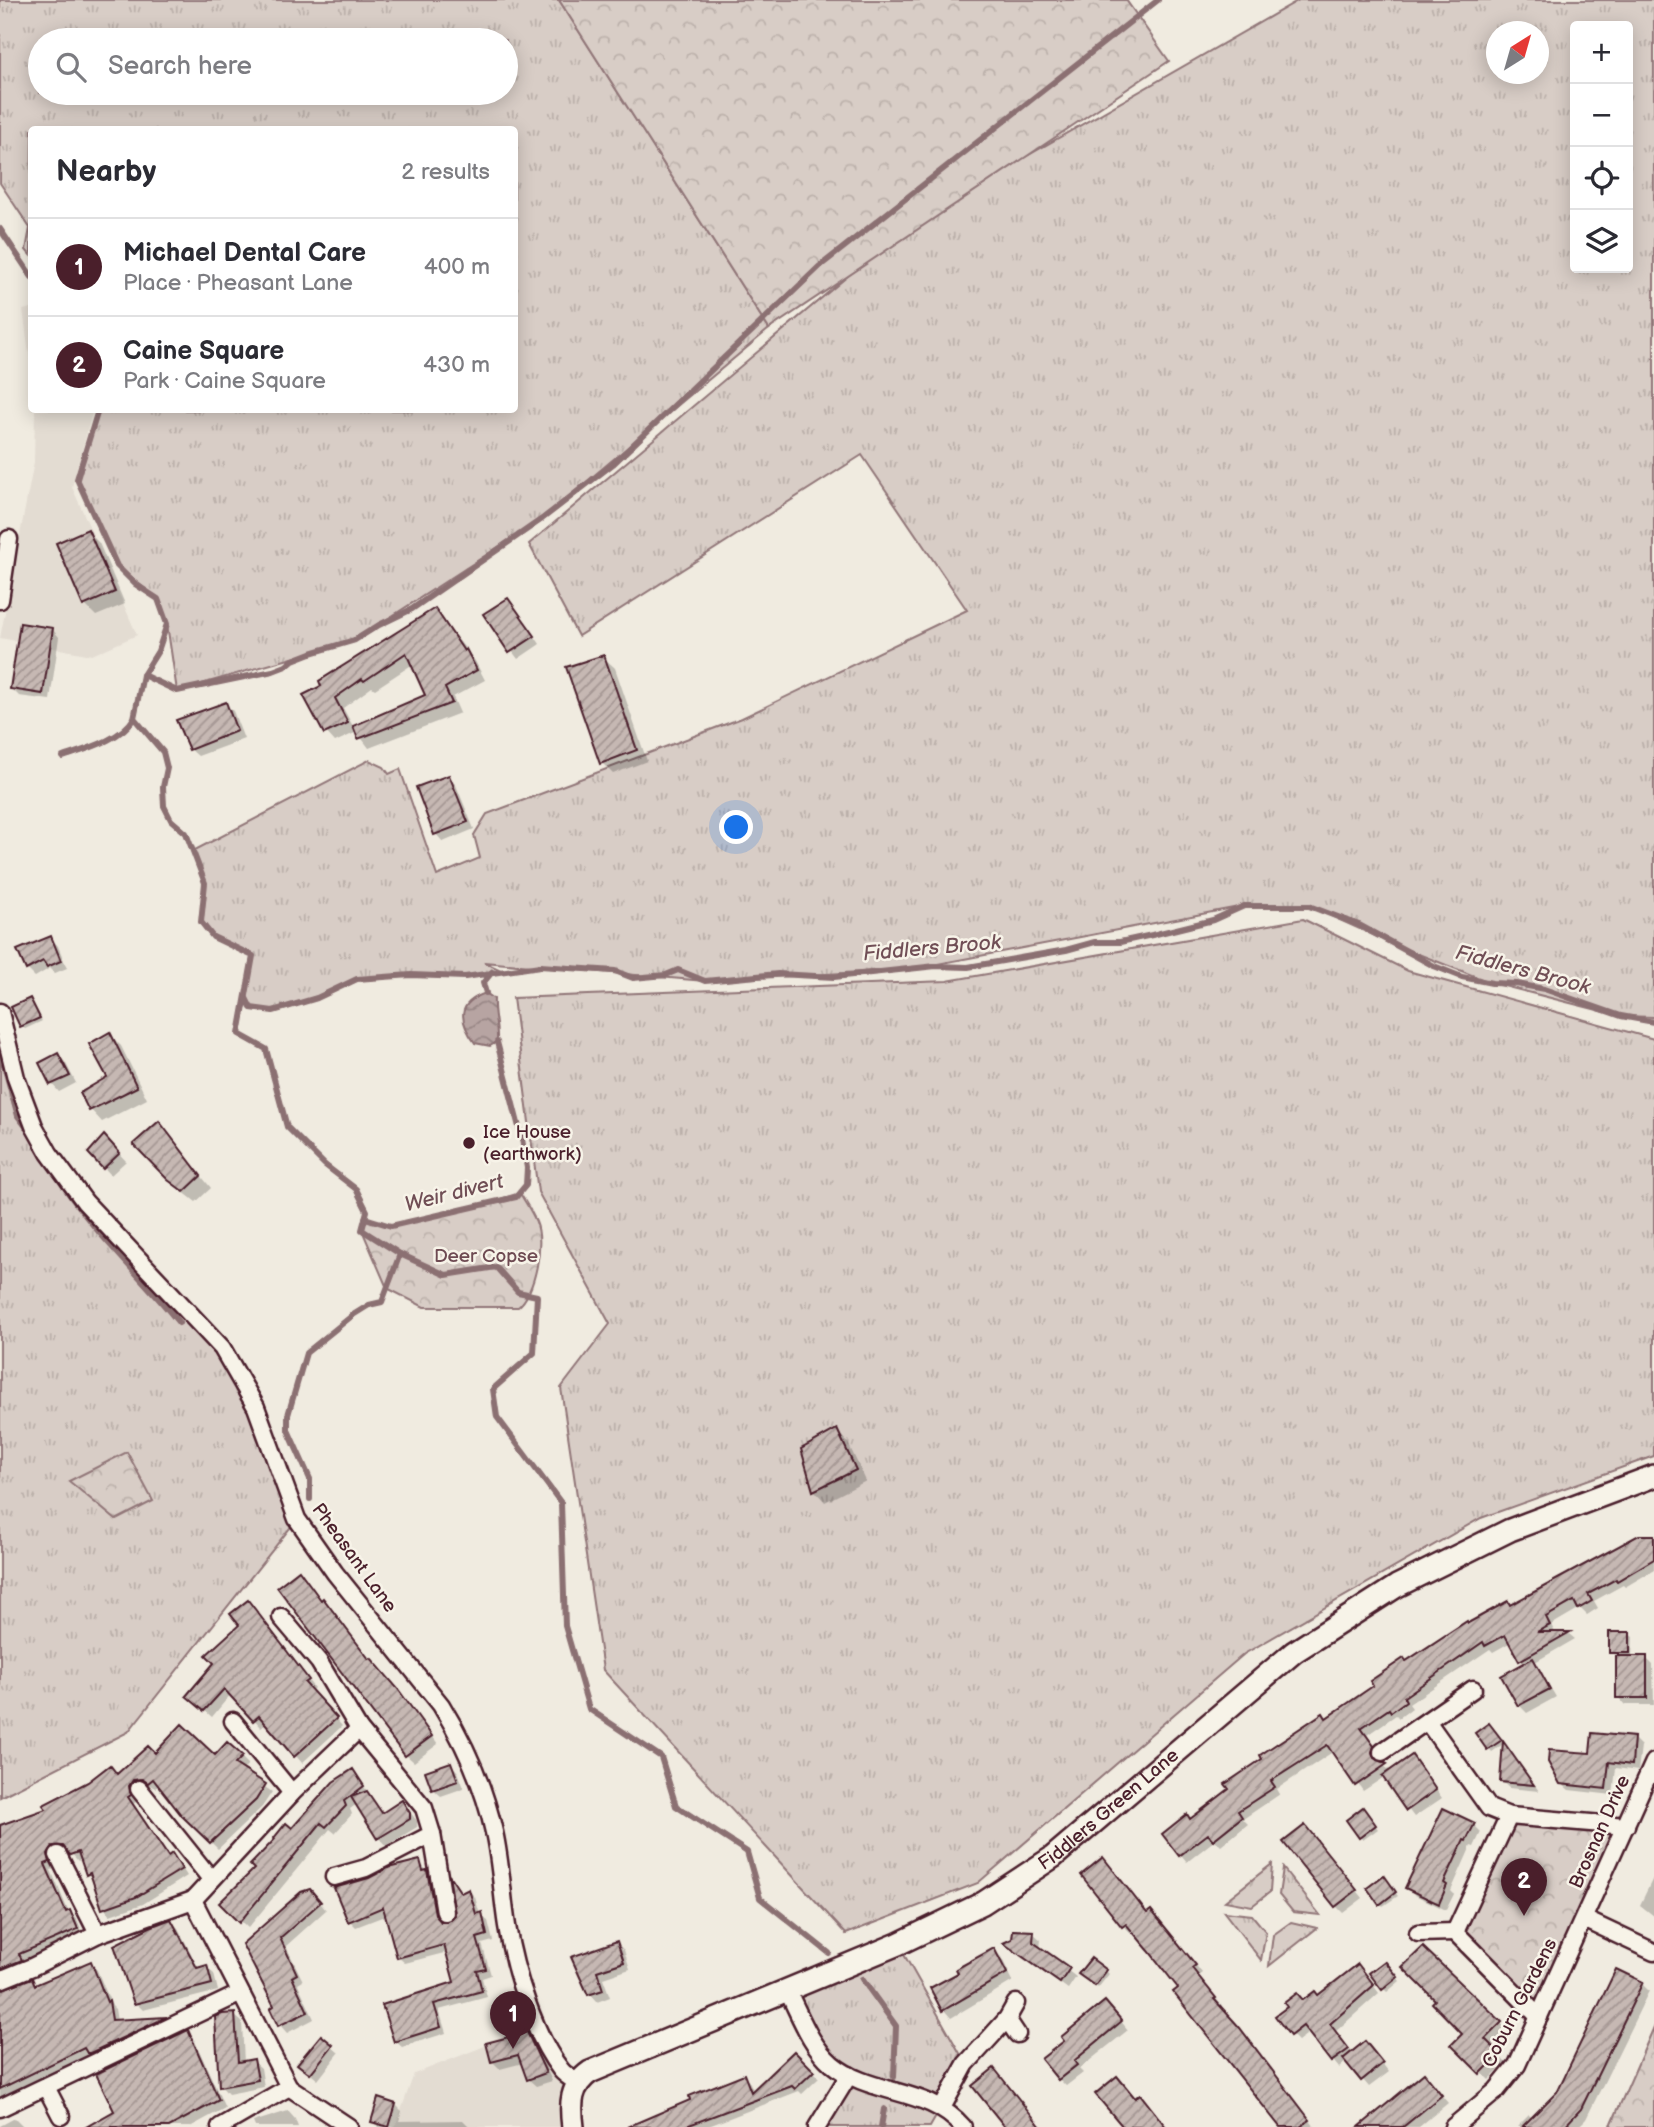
<!DOCTYPE html>
<meta charset="utf-8">
<style>
body{margin:0;font-family:"Balsamiq Sans",sans-serif;background:#f2f2f3;color:#2b2b33}
.controls{position:absolute;right:21px;top:21px;display:grid;overflow:hidden;border-radius:7px;box-shadow:0 4px 18px #0003}
.controls button{width:63px;height:63px;display:grid;place-items:center;padding:0;border:0;border-bottom:2px solid #e1e1e2;background:#fff;color:#2b2b33;font:35px sans-serif}
.compass{position:absolute;left:1486px;top:21px;width:63px;height:63px;border-radius:50%;background:#fff;box-shadow:0 4px 18px #0003;rotate:37deg}
.you{position:absolute;left:737px;top:828px;width:24px;height:24px;margin:-18px;border:5px solid #fff;border-radius:50%;background:#1a73e8;box-shadow:0 0 0 10px #1a73e833}
.badge{display:grid;place-items:center;width:46px;height:46px;border-radius:50%;background:#4a1f2b;color:#fff;font-size:23px;font-weight:700}
.pin{position:absolute;translate:-50% -58px;filter:drop-shadow(0 2px 4px #0008)}
.pin::after{content:'';position:absolute;top:37px;width:24px;height:21px;background:inherit;clip-path:polygon(0 0,100% 0,50% 100%)}
.list{margin:0;padding:0;list-style:none}
h2{display:flex;justify-content:space-between;align-items:center;height:91px;margin:0;padding:0 28px;font-size:30px}
h2 small{font-size:23px;font-weight:400;color:#7c7c81}
.list li{display:grid;grid-template-columns:46px 1fr auto;gap:21px;align-items:center;box-sizing:border-box;height:98px;padding:0 28px;border-top:2px solid #e1e1e2}
.list b{display:block;font-size:26px;white-space:nowrap}
.list p{margin:0;font-size:23px;white-space:nowrap;color:#7c7c81}
.list em{font-size:23px;font-style:normal;color:#7c7c81}
.icon{flex:none;width:38px;height:38px;fill:none;stroke:currentColor;stroke-width:2;stroke-linecap:round;stroke-linejoin:round}
.map{position:relative;flex:none;width:1654px;height:2127px;overflow:hidden}
.search{position:absolute;background:#fff;box-shadow:0 4px 18px #0003;left:28px;top:28px;width:490px;height:77px;display:flex;align-items:center;gap:18px;box-sizing:border-box;padding:0 24px;border-radius:38px;color:#7c7c81;font-size:26px}
.panel{position:absolute;background:#fff;box-shadow:0 4px 18px #0003;left:28px;top:126px;width:490px;height:287px;border-radius:7px}
.map>svg:first-child{display:block}
.built{fill:#e3dcd2}
.grass{fill:url(#grass-tufts);stroke:#917678;stroke-width:2;fill-rule:evenodd}
.forest{fill:url(#forest-crowns);stroke:#917678;stroke-width:2}
.water{fill:url(#water-waves);stroke:#8b6f72;stroke-width:2}
.shadow{fill:#0003;fill-rule:evenodd}
.lines{fill:none;stroke-linecap:round;stroke-linejoin:round}
.stream{stroke:#8b6f72;stroke-width:6}
.building{fill:url(#building-hatch);stroke:#4a1f2b;stroke-width:2}
.minor-casing{stroke:#4a1f2b;stroke-width:21}
.tertiary-casing{stroke:#4a1f2b;stroke-width:26}
.minor{stroke:#f7f3e8;stroke-width:16}
.tertiary{stroke:#f7f3e8;stroke-width:21}
.poi-dot{fill:#4a1f2b;stroke:#f7f3e8;stroke-width:2.5}
.labels{text-anchor:middle;dominant-baseline:central;stroke-width:5;stroke-linejoin:round;paint-order:stroke}
.poi-label{font-size:19px;fill:#4a1f2b;stroke:#f7f3e8;text-anchor:start}
.park-label{font-size:19px;fill:#6e4a52;stroke:#f7f3e8}
.street-label{font-size:19px;fill:#4a1f2b;stroke:#f7f3e8}
.water-label{font-size:21px;font-style:italic;fill:#704e55;stroke:#f7f3e8}
</style>
<div class="map">
<svg width="1654" height="2127" viewBox="0 0 1654 2127">
<defs>
<pattern id="grass-tufts" width="24" height="20" patternUnits="userSpaceOnUse" patternTransform="scale(1.75)"><rect width="24" height="20" fill="#d8cdc6"/><path d="M3 7l-1-3M5 7V3M7 7l1-3M15 17l-1-3M17 17v-4M19 17l1-3" fill="none" stroke="#bbb0aa"/></pattern>
<pattern id="forest-crowns" width="20" height="18" patternUnits="userSpaceOnUse" patternTransform="scale(1.75)"><rect width="20" height="18" fill="#d8cdc6"/><path d="M2 6a3 3 0 1 1 6 0M12 15a3 3 0 1 1 6 0" fill="none" stroke="#bbb0aa"/></pattern>
<pattern id="water-waves" width="16" height="10" patternUnits="userSpaceOnUse" patternTransform="scale(1.75)"><rect width="16" height="10" fill="#b7a4a2"/><path d="M0 5q4-4 8 0t8 0" fill="none" stroke="#978584"/></pattern>
<pattern id="building-hatch" width="6" height="6" patternUnits="userSpaceOnUse" patternTransform="scale(1.75)"><rect width="6" height="6" fill="#c6b8b3"/><path d="M-1 1l2-2M0 6l6-6M5 7l2-2" fill="none" stroke="#a39592"/></pattern>
</defs>
<rect width="100%" height="100%" fill="#f0ebe0"/>
<filter id="ink" filterUnits="userSpaceOnUse"><feTurbulence type="fractalNoise" baseFrequency=".0143" numOctaves="2"/><feDisplacementMap in="SourceGraphic" scale="14" xChannelSelector="R" yChannelSelector="G"/><feConvolveMatrix kernelMatrix="1 2 1 2 8 2 1 2 1" color-interpolation-filters="sRGB"/></filter>
<g filter="url(#ink)">
<g class="built">
<polygon points="31,308 32,308 31,368 23,310"/>
<polygon points="35,410 93,410 72,487 137,635 92,655 0,638 34,462"/>
<polygon points="536,2026 578,2083 573,2127 395,2127 414,2074"/>
</g>
<g class="grass">
<path d="M 0,0 L 559,0 L 769,329 L 542,519 L 355,640 L 177,691 L 167,624 L 158,599 L 117,566 L 77,479 L 97,410 L 514,410 L 514,130 L 32,130 L 31,256 L 26,250 L 30,228 L 0,183 ZM 40,40 L 506,40 L 506,93 L 40,93 Z"/>
<path d="M 1299,0 L 1654,0 L 1654,1017 L 1621,1016 L 1492,983 L 1393,944 L 1309,906 L 1244,906 L 911,969 L 705,981 L 484,962 L 503,971 L 465,977 L 411,975 L 358,979 L 317,998 L 273,1011 L 251,1008 L 246,996 L 253,956 L 213,937 L 201,922 L 205,883 L 193,851 L 369,760 L 384,767 L 389,774 L 400,769 L 437,876 L 480,858 L 474,835 L 487,814 L 742,718 L 967,610 L 862,455 L 578,636 L 529,544 L 912,222 ZM 1575,26 L 1628,26 L 1628,268 L 1575,268 ZM 1496,32 L 1538,32 L 1538,74 L 1496,74 Z"/>
<polygon points="1303,919 1408,971 1654,1039 1654,1456 1481,1518 1244,1654 978,1883 846,1934 603,1670 561,1388 610,1324 538,1192 513,998 947,981"/>
<polygon points="0,1012 49,1153 222,1348 297,1519 128,1732 0,1797"/>
<polygon points="1272,1864 1270,1892 1252,1906 1225,1901"/>
<polygon points="1283,1868 1320,1915 1293,1912 1279,1895"/>
<polygon points="1224,1912 1252,1915 1266,1932 1261,1960"/>
<polygon points="1291,1922 1317,1928 1269,1966 1273,1935"/>
<polygon points="898,1944 966,2064 930,2127 817,2127 837,2098 841,2070 787,1990"/>
</g>
<g class="forest">
<polygon points="559,0 1126,0 1169,61 769,329"/>
<path d="M 520,1193 C 525,1202 532,1212 536,1222 C 545,1242 535,1294 518,1307 L 424,1307 L 387,1288 L 362,1230 L 365,1218 L 391,1226 L 458,1212 Z"/>
<polygon points="127,1452 153,1501 116,1520 69,1481"/>
<polygon points="1509,1816 1626,1826 1539,2017 1455,1932"/>
<polygon points="1654,2027 1654,2127 1610,2127 1612,2123"/>
</g>
<path class="water" d="M 486,993 L 494,999 C 493,1014 498,1027 497,1042 L 490,1046 L 475,1043 C 459,1021 456,1003 486,993 Z"/>
<g class="shadow">
<polygon points="87,531 99,543 125,604 96,616 85,605"/>
<polygon points="515,607 540,644 518,659 485,615"/>
<path d="M 435,610 L 475,661 L 485,680 L 453,697 L 460,713 L 369,748 L 357,732 L 335,742 L 326,732 L 323,687 ZM 413,664 L 427,696 L 354,728 L 343,708 L 372,687 L 375,689 Z"/>
<polygon points="52,629 59,637 50,700 19,696 12,689"/>
<polygon points="603,657 615,668 647,761 613,774 602,763"/>
<polygon points="225,704 233,711 244,739 198,756 190,749"/>
<polygon points="448,777 456,785 474,829 443,842 436,834 418,788"/>
<polygon points="51,938 58,946 67,968 55,973 50,968 35,977 27,969 20,951"/>
<polygon points="32,1004 42,1021 25,1029 22,1026"/>
<polygon points="109,1034 121,1046 147,1099 102,1122 91,1110 109,1078"/>
<polygon points="58,1055 65,1062 76,1083 59,1092 52,1084"/>
<polygon points="159,1124 211,1188 196,1202 182,1191 136,1144"/>
<polygon points="111,1145 126,1161 111,1175 90,1153"/>
<polygon points="837,1431 848,1443 866,1481 825,1502 814,1490"/>
<polygon points="1654,1537 1654,1570 1625,1587 1623,1585 1594,1601 1598,1608 1587,1615 1580,1608 1551,1625 1556,1634 1569,1634 1575,1639 1535,1662 1556,1697 1527,1713 1519,1705 1504,1676 1525,1665 1511,1642 1493,1652 1490,1649 1409,1704 1412,1708 1399,1718 1396,1715 1367,1735 1380,1754 1378,1762 1391,1771 1412,1757 1442,1798 1414,1817 1384,1777 1363,1791 1334,1751 1277,1789 1280,1794 1243,1819 1248,1824 1221,1846 1215,1840 1187,1862 1164,1834 1191,1821 1407,1663 1511,1607"/>
<polygon points="306,1580 370,1661 405,1699 438,1744 414,1762 406,1755"/>
<polygon points="254,1609 314,1688 311,1691 342,1726 302,1763 267,1722 261,1727 231,1694 212,1717 195,1702 216,1663"/>
<polygon points="1629,1634 1633,1637 1632,1658 1646,1658 1653,1665 1654,1705 1625,1705 1618,1697 1617,1655 1611,1652"/>
<polygon points="1492,1728 1503,1744 1492,1752 1477,1733"/>
<polygon points="1634,1739 1641,1746 1638,1771 1616,1768 1613,1795 1569,1790 1561,1783 1592,1755"/>
<polygon points="1510,1751 1539,1791 1509,1788 1501,1781"/>
<polygon points="155,1755 241,1757 248,1764 242,1771 272,1792 262,1807 218,1849 183,1815 160,1785 155,1788 150,1785 140,1787 135,1793 136,1802 133,1804 169,1857 172,1856 178,1862 187,1876 143,1904 110,1915 104,1908 95,1881 88,1874 82,1859 78,1861 70,1852 59,1852 53,1861 55,1869 51,1870 69,1913 77,1919 84,1936 24,1960 27,1967 13,1972 0,1957 0,1827 48,1810"/>
<polygon points="451,1764 458,1772 464,1788 441,1796 433,1789"/>
<polygon points="353,1771 383,1814 402,1802 417,1821 417,1827 386,1846 379,1838 357,1804 350,1809 352,1814 335,1833 330,1829 248,1928 222,1903"/>
<polygon points="1366,1813 1378,1829 1363,1840 1360,1837"/>
<polygon points="1474,1825 1481,1832 1474,1847 1471,1846 1451,1891 1454,1894 1446,1910 1415,1895 1407,1888"/>
<polygon points="1312,1834 1363,1898 1343,1913 1336,1906"/>
<polygon points="419,1862 433,1878 440,1922 448,1924 457,1916 452,1880 462,1894 469,1891 475,1897 480,1915 488,1921 493,1941 482,1944 491,1975 482,1978 487,1997 439,2010 446,2033 402,2047 395,2041 384,2006 457,1983 448,1952 405,1963 398,1957 387,1915 356,1927 350,1921"/>
<polygon points="1083,1875 1148,1915 1151,1912 1159,1919 1202,1973 1198,1976 1222,2006 1220,2007 1247,2038 1315,2127 1282,2127 1180,1988 1134,1930 1131,1933 1124,1926"/>
<polygon points="1654,1876 1654,1916 1640,1905"/>
<polygon points="1386,1881 1398,1896 1383,1906 1380,1903"/>
<polygon points="317,1899 326,1910 286,1946 303,1981 298,1984 314,2019 287,2033 280,2025 272,2009 277,2007 245,1944"/>
<polygon points="171,1921 178,1928 199,1969 206,1967 214,1974 218,1991 143,2010 136,2003"/>
<polygon points="1033,1933 1041,1940 1040,1949 1076,1977 1068,1989 1006,1944"/>
<polygon points="616,1943 624,1950 630,1969 603,1978 610,1997 597,2002 590,1994 585,1981"/>
<polygon points="1423,1949 1508,2030 1491,2047 1506,2063 1489,2080 1454,2045 1465,2034 1438,2000"/>
<polygon points="993,1950 1001,1957 1013,1981 951,2018 944,2010 932,1989 960,1974"/>
<polygon points="90,1963 97,1970 112,2006 115,2009 117,2021 166,2019 171,2024 98,2059 85,2046 83,2048 89,2055 0,2099 0,2030 31,1980 37,1986"/>
<polygon points="1388,1966 1400,1981 1387,1992 1384,1989"/>
<polygon points="1106,1971 1109,1974 1098,1988 1084,1977"/>
<polygon points="1364,1973 1379,1993 1335,2032 1352,2054 1372,2051 1389,2072 1369,2087 1347,2061 1339,2068 1310,2032 1298,2041 1292,2035 1304,2002 1319,1997"/>
<polygon points="1642,1984 1649,1991 1586,2119 1578,2127 1517,2127 1529,2115 1533,2119 1558,2093"/>
<polygon points="1112,2010 1128,2030 1079,2069 1083,2073 1066,2086 1059,2079"/>
<polygon points="234,2015 242,2022 244,2063 253,2061 261,2068 264,2087 228,2094 221,2086"/>
<polygon points="187,2032 194,2039 225,2108 190,2127 89,2127 116,2112"/>
<polygon points="527,2034 534,2041 552,2081 536,2086 528,2079 523,2063 500,2069 493,2062"/>
<polygon points="321,2037 339,2053 318,2080 307,2071"/>
<polygon points="794,2053 819,2078 802,2094 799,2091 706,2127 633,2127 744,2076 750,2083 754,2092"/>
<polygon points="1431,2083 1448,2103 1419,2127 1359,2127"/>
<polygon points="396,2105 402,2111 399,2121 463,2120 470,2127 378,2127 373,2122"/>
<polygon points="288,2111 295,2119 298,2127 255,2127 253,2122"/>
<polygon points="15,2118 24,2127 0,2127 0,2126"/>
</g>
<g class="lines">
<g class="stream">
<polyline points="0,229 32,277"/>
<polyline points="98,410 77,479 117,566 135,584 158,599 167,624 158,651 143,675 134,718 163,752 167,768 163,787 164,806 171,820 186,833 205,883 201,922 213,937 253,956 239,1034 266,1049 287,1127 325,1165 356,1189 367,1211 362,1230 400,1254 446,1275 496,1267 518,1292 537,1296 534,1353 493,1389 497,1417 561,1503 565,1626 589,1709 661,1757 676,1806 747,1852 760,1898 829,1953"/>
<polyline points="143,675 177,691 273,671 286,666 293,660 311,653 355,640 379,625 412,609 542,519 613,464 820,266 1158,0"/>
<path d="M 63,757 C 86,749 121,740 134,718"/>
<polyline points="486,993 483,983 492,972"/>
<polyline points="246,998 251,1008 273,1011 317,998 357,979 411,975 465,977 540,966 615,971 633,978 666,975 678,970 705,981 778,974 834,977 936,966 968,967 1066,950 1095,942 1120,942 1152,935 1213,920 1244,906 1309,906 1359,925 1434,966 1462,977 1492,983 1517,984 1544,989 1621,1016 1654,1022"/>
<polyline points="0,1051 18,1116 30,1132"/>
<path d="M 56,1174 C 89,1229 139,1272 179,1323"/>
<polyline points="365,1218 391,1226 516,1197 526,1185 527,1168 522,1139 497,1042"/>
<polyline points="310,1499 310,1479 288,1430 288,1415 306,1353 353,1315 369,1305 382,1302 400,1254"/>
<polyline points="862,1979 896,2026 894,2077"/>
<polyline points="881,2127 884,2109"/>
</g>
</g>
<g class="building">
<polygon points="88,529 115,592 83,606 56,543"/>
<polygon points="508,598 535,636 509,653 483,614"/>
<polygon points="435,608 464,651 466,649 477,670 445,688 452,703 358,739 353,726 425,695 406,653 364,681 362,679 335,698 348,723 324,734 303,695 321,686 319,681"/>
<polygon points="20,623 53,628 43,694 10,689"/>
<polygon points="604,655 637,750 600,764 566,667"/>
<polygon points="226,702 237,731 189,750 176,720"/>
<polygon points="449,775 468,822 434,835 416,787"/>
<polygon points="51,936 61,961 47,967 43,961 26,970 17,950"/>
<polygon points="30,998 40,1018 20,1027 11,1007"/>
<polygon points="110,1032 137,1087 89,1111 80,1093 107,1077 89,1044"/>
<polygon points="58,1053 70,1076 50,1085 39,1063"/>
<polygon points="159,1121 201,1176 184,1192 168,1180 133,1144"/>
<polygon points="104,1135 120,1153 103,1169 88,1153"/>
<polygon points="837,1429 856,1470 813,1491 801,1449"/>
<polygon points="1639,1535 1654,1535 1654,1559 1617,1581 1616,1579 1588,1594 1592,1601 1578,1609 1574,1601 1546,1617 1550,1625 1537,1632 1570,1632 1519,1661 1505,1635 1485,1646 1483,1642 1404,1697 1406,1701 1391,1712 1389,1709 1361,1728 1374,1746 1372,1752 1374,1758 1387,1764 1355,1786 1327,1745 1271,1781 1275,1787 1238,1811 1242,1817 1213,1840 1208,1834 1179,1856 1162,1834 1187,1814 1190,1819 1229,1789 1225,1784 1262,1759 1260,1755 1323,1713 1326,1718 1373,1686 1370,1681 1404,1658 1406,1661 1467,1621 1468,1623 1508,1601 1510,1605"/>
<polygon points="299,1570 321,1600 323,1598 369,1659 371,1658 398,1689 432,1736 405,1756 277,1587"/>
<polygon points="248,1600 309,1680 305,1683 337,1718 294,1757 259,1716 253,1721 224,1689 204,1711 186,1696 214,1663 206,1655 239,1625 230,1614"/>
<rect x="1609" y="1632" width="21" height="21"/>
<rect x="1616" y="1656" width="31" height="42"/>
<polygon points="1533,1658 1550,1689 1518,1706 1501,1676"/>
<polygon points="1489,1723 1502,1740 1487,1750 1475,1733"/>
<polygon points="182,1724 215,1755 227,1742 243,1756 235,1764 266,1784 256,1800 210,1843 182,1816 153,1779 148,1783 142,1779 133,1780 129,1786 131,1795 128,1797 168,1856 172,1853 182,1869 136,1897 102,1909 90,1873 86,1875 78,1852 70,1855 63,1846 53,1846 48,1854 50,1862 45,1864 66,1912 70,1910 78,1929 19,1954 22,1960 0,1969 0,1825 46,1809 43,1805 88,1782 110,1765 117,1774 148,1746 155,1753"/>
<polygon points="1592,1733 1634,1737 1632,1765 1609,1762 1606,1789 1560,1784 1548,1762 1549,1750 1590,1753"/>
<polygon points="1503,1741 1534,1785 1500,1782"/>
<polygon points="1412,1755 1436,1790 1406,1811 1382,1776"/>
<polygon points="451,1762 458,1781 432,1790 425,1771"/>
<polygon points="353,1769 364,1786 344,1801 346,1806 326,1827 321,1823 239,1923 219,1903 250,1873 254,1869 250,1865 275,1839 274,1838 286,1823 292,1828 333,1782"/>
<polygon points="367,1791 382,1813 402,1800 410,1813 410,1819 377,1839 351,1797"/>
<polygon points="1363,1807 1376,1825 1359,1838 1346,1820"/>
<polygon points="1443,1808 1475,1823 1466,1841 1464,1840 1444,1883 1447,1885 1439,1904 1405,1888"/>
<polygon points="1305,1825 1357,1890 1335,1907 1283,1842"/>
<polygon points="1103,1857 1147,1913 1151,1910 1196,1965 1192,1968 1216,1998 1214,1999 1240,2028 1310,2120 1300,2127 1280,2127 1173,1992 1178,1988 1149,1951 1126,1924 1122,1927 1081,1875"/>
<polygon points="420,1860 423,1871 427,1870 435,1914 441,1922 447,1922 455,1915 449,1875 461,1893 469,1889 476,1914 482,1912 487,1935 477,1938 486,1969 477,1971 482,1991 434,2004 441,2027 394,2042 382,2005 454,1982 444,1945 397,1958 383,1907 348,1922 334,1888 369,1878 388,1868"/>
<polygon points="1384,1875 1396,1892 1379,1905 1367,1888"/>
<polygon points="310,1889 321,1902 280,1938 297,1974 292,1977 308,2012 278,2026 270,2009 274,2006 242,1944 301,1892"/>
<polygon points="171,1919 197,1968 207,1965 212,1984 134,2004 114,1945 150,1927"/>
<polygon points="1013,1930 1034,1931 1033,1942 1070,1968 1060,1983 1003,1943 1012,1939"/>
<polygon points="617,1941 624,1962 597,1971 603,1990 588,1995 571,1957"/>
<polygon points="1423,1947 1502,2022 1485,2039 1500,2054 1480,2074 1451,2045 1462,2034 1432,2003 1435,2000 1402,1967"/>
<polygon points="994,1948 1007,1973 942,2011 930,1988 958,1973 956,1969"/>
<polygon points="1091,1958 1107,1970 1095,1986 1078,1974"/>
<polygon points="91,1961 107,2002 109,2001 112,2020 167,2017 90,2053 87,2053 84,2048 0,2089 0,1990 32,1978 35,1985"/>
<polygon points="1385,1961 1398,1977 1382,1990 1369,1973"/>
<polygon points="1358,1964 1374,1985 1330,2024 1349,2049 1331,2062 1303,2026 1290,2036 1275,2016 1287,2007 1284,2003 1297,1993 1303,2000 1315,1991 1318,1995"/>
<polygon points="1616,1969 1643,1982 1581,2109 1564,2127 1522,2127 1557,2092"/>
<polygon points="1105,2001 1122,2021 1074,2061 1077,2065 1058,2080 1041,2059 1064,2041 1061,2037"/>
<polygon points="235,2013 238,2062 254,2059 258,2080 219,2087 215,2017 222,2014"/>
<polygon points="188,2030 219,2100 169,2127 86,2127 114,2111 96,2074"/>
<polygon points="527,2032 546,2073 527,2080 518,2055 491,2062 486,2043"/>
<polygon points="321,2035 333,2045 310,2074 297,2064"/>
<polygon points="1365,2041 1383,2063 1361,2081 1343,2059"/>
<polygon points="794,2051 814,2071 795,2089 792,2086 684,2127 627,2127 690,2100 689,2096 744,2074 751,2092"/>
<polygon points="994,2068 1030,2113 1041,2127 1005,2127 972,2086"/>
<polygon points="1424,2073 1442,2095 1403,2127 1359,2127"/>
<polygon points="1117,2076 1135,2098 1140,2094 1166,2127 1123,2127 1095,2094"/>
<polygon points="378,2098 396,2104 389,2127 371,2122"/>
</g>
<g class="lines">
<g class="minor-casing">
<g id="minor">
<polyline points="0,600 9,539"/>
<path d="M 0,1012 L 16,1078 L 34,1126 L 49,1153 L 85,1202 L 222,1348 L 256,1407 L 297,1519 L 335,1573 L 441,1705 C 465,1744 484,1786 494,1832 C 501,1863 502,1895 507,1926 C 514,1970 534,2035 561,2070 C 565,2075 572,2079 578,2083"/>
<polyline points="281,1617 319,1662 359,1729 424,1808 432,1834 366,1868 334,1877"/>
<polyline points="233,1721 292,1793"/>
<polyline points="1427,1721 1489,1808 1509,1816"/>
<polyline points="1382,1752 1473,1689"/>
<polyline points="139,1789 211,1879"/>
<polyline points="432,1834 445,1912"/>
<polyline points="58,1855 98,1934"/>
<polyline points="193,1900 292,1793 359,1729"/>
<polyline points="1584,1919 1654,1952"/>
<polyline points="1418,1933 1455,1932"/>
<polyline points="0,1980 32,1967 98,1934 193,1900 289,2087"/>
<path d="M 787,1990 C 800,2015 810,2045 832,2064 C 870,2096 929,2087 963,2127"/>
<polyline points="1539,2017 1455,1932 1509,1816 1626,1826"/>
<polyline points="1007,2019 1017,2034"/>
<polyline points="46,2087 61,2116"/>
<polyline points="0,2108 239,1994"/>
<polyline points="942,2108 966,2064 1007,2019 1016,2003"/>
<polyline points="220,2127 289,2087 349,2127"/>
<polyline points="817,2127 849,2075"/>
<polyline points="1453,2127 1496,2091 1517,2065 1654,1762"/>
</g>
</g>
<g class="tertiary-casing">
<g id="tertiary">
<path id="s1" d="M 573,2127 C 570,2104 570,2086 590,2072 L 898,1944 L 983,1903 L 1053,1857 L 1294,1652 L 1397,1586 L 1510,1530 L 1654,1476"/>
</g>
</g>
<use href="#minor" class="minor"/>
<use href="#tertiary" class="tertiary"/>
</g>
</g>
<circle class="poi-dot" cx="469" cy="1143" r="7"/>
<g class="labels">
<g class="poi-label">
<text x="483" y="1132">Ice House<tspan x="483" dy="22">(earthwork)</tspan></text>
</g>
<g class="park-label">
<text x="486" y="1256">Deer Copse</text>
</g>
<g class="street-label">
<text transform="translate(354 1558) rotate(54)">Pheasant Lane</text>
<text stroke="none"><textPath href="#s1" startOffset="646">Fiddlers Green Lane</textPath></text>
<text transform="translate(1600 1832) rotate(-66)">Brosnan Drive</text>
<text transform="translate(1520 2003) rotate(-63)">Coburn Gardens</text>
</g>
<g class="water-label">
<text transform="translate(932 948) rotate(-5)">Fiddlers Brook</text>
<text transform="translate(1523 970) rotate(15)">Fiddlers Brook</text>
<text transform="translate(454 1193) rotate(-14)">Weir divert</text>
</g>
</g>
</svg>
<div class="controls">
<button>+</button>
<button>−</button>
<button><svg class="icon" aria-label="locate" viewBox="0 0 24 24"><circle cx="12" cy="12" r="6"/><path d="M12 2v4M12 18v4M2 12h4M18 12h4"/></svg></button>
<button><svg class="icon" aria-label="layers" viewBox="0 0 24 24"><path d="M12 4l9 5-9 5-9-5zM3 14l9 5 9-5"/></svg></button>
</div>
<svg class="compass" viewBox="-18 -18 36 36"><path d="M0-13l5 13h-10z" fill="#e53935"/><path d="M0 13l5-13h-10z" fill="#7c7c81"/></svg>
<div class="you"></div>
<div class="pin badge" style="left:513px;top:2049px">1</div>
<div class="pin badge" style="left:1524px;top:1916px">2</div>
<div class="search"><svg class="icon" aria-label="search" viewBox="0 0 24 24"><circle cx="10" cy="10" r="6"/><path d="M15 15l6 6"/></svg>Search here</div>
<section class="panel">
<h2>Nearby<small>2 results</small></h2>
<ul class="list">
<li><span class="badge">1</span><div><b>Michael Dental Care</b><p>Place · Pheasant Lane</p></div><em>400 m</em></li>
<li><span class="badge">2</span><div><b>Caine Square</b><p>Park · Caine Square</p></div><em>430 m</em></li>
</ul>
</section>
</div>
